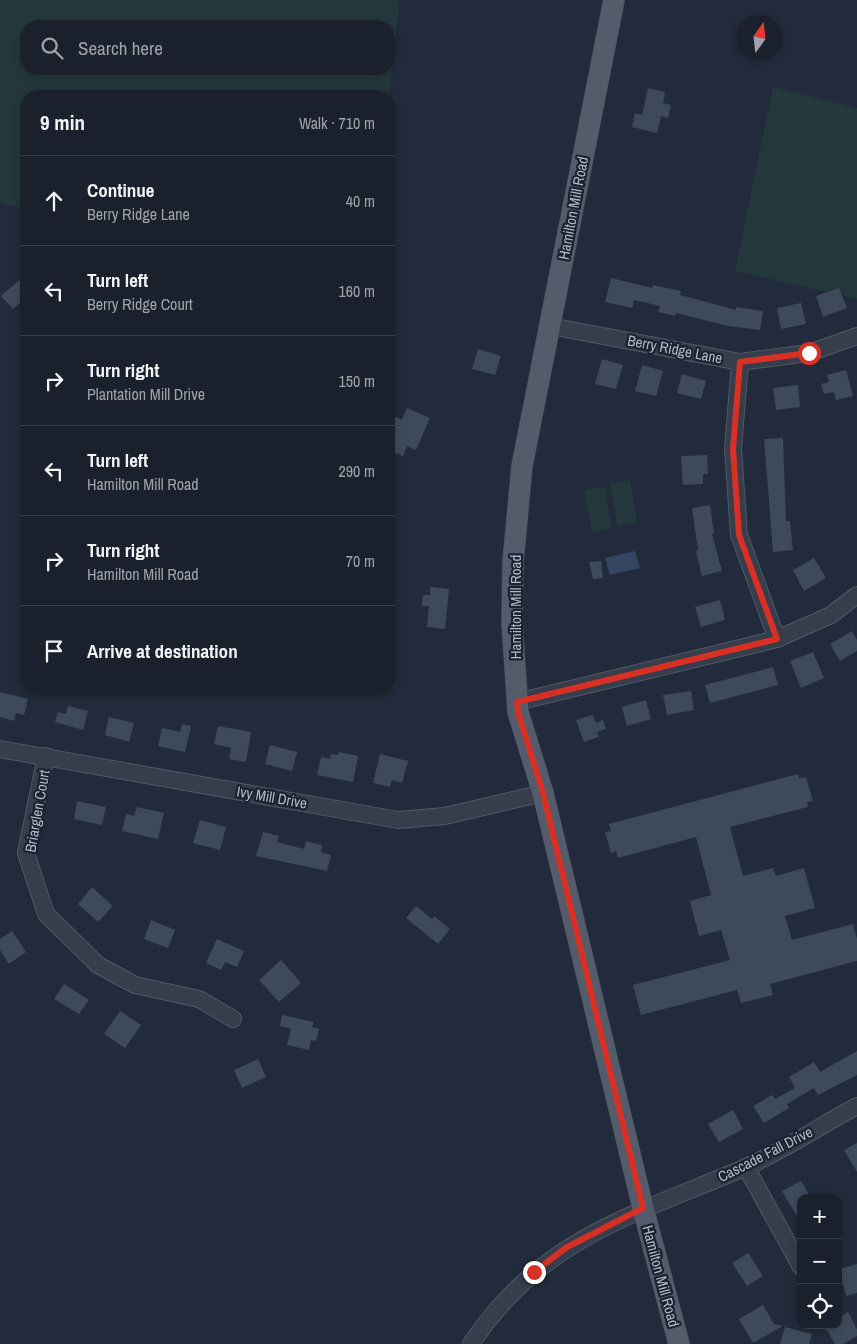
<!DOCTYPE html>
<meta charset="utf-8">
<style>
body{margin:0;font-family:"Archivo Narrow",sans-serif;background:#272d38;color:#f1f3f6}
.controls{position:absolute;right:15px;bottom:15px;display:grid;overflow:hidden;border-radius:10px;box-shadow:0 2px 8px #0003}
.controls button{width:45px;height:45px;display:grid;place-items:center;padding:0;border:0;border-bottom:1px solid #383e48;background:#1a202c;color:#f1f3f6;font:25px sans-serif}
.compass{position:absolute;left:737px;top:15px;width:45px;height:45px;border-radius:50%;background:#1a202c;box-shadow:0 2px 8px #0003;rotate:15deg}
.stop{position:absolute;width:15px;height:15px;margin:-11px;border:4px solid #d93025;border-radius:50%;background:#fff}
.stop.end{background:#d93025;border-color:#fff;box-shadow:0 1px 5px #0008}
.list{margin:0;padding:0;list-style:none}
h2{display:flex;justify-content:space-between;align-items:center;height:65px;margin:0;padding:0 20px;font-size:21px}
h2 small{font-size:16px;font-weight:400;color:#9fa3a9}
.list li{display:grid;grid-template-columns:32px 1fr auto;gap:15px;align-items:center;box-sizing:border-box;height:90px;padding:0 20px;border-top:1px solid #383e48}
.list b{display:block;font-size:19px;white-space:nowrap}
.list p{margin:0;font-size:16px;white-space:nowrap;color:#9fa3a9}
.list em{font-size:16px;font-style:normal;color:#9fa3a9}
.icon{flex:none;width:28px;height:28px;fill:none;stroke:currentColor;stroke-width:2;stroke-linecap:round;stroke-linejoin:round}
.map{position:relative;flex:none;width:857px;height:1344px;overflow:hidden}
.search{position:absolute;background:#1a202c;box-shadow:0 2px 8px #0003;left:20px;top:20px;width:375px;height:55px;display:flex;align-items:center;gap:12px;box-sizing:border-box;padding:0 18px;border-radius:20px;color:#9fa3a9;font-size:19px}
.panel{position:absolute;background:#1a202c;box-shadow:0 2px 8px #0003;left:20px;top:90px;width:375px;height:605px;border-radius:20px}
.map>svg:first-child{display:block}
.green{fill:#24373c;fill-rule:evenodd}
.water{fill:#354562}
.building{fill:#3e495b}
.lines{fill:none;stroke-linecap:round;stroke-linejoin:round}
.minor-casing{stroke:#515866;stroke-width:18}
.major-casing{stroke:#3f4654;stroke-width:22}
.minor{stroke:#363d4b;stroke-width:16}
.major{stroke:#545c6b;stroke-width:21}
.route{stroke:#d93025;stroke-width:6}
.labels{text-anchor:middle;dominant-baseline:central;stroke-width:4.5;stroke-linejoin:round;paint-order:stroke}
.street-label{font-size:15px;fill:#b1b8c7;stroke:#1b2230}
</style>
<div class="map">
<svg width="857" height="1344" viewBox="0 0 857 1344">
<rect width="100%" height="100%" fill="#222b3b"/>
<g class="green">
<path d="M 0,0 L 400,0 L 388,96 L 26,96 L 26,210 L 0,202 ZM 389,26 L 389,69 L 26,69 L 26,26 Z"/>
<polygon points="773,87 857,108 857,299 735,271"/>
<polygon points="630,480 637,522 617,526 610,484"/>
<polygon points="605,487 612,528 592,532 584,490"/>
</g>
<polygon class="water" points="635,551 640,568 610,575 605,558"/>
<g class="building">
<polygon points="648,88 665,92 663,103 671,105 668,118 661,116 657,133 632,127 635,113 642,115"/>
<polygon points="611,278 652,288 653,285 681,291 680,295 736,310 736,307 763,311 760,330 728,326 676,313 675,316 658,312 660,306 634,300 632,308 605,302"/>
<polygon points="19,280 26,288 26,297 13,309 1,296"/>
<polygon points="839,288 847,308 823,317 816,296"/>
<polygon points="801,303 806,324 781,329 777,308"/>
<polygon points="478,349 501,356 495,375 472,369"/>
<polygon points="602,359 623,365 616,389 595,384"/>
<polygon points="642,365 663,371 656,396 635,391"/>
<polygon points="846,370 853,396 836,400 834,392 824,394 821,384 829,382 827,375"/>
<polygon points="682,374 706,381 701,399 677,393"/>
<polygon points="798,385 800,407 776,410 773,388"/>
<polygon points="407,408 430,418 416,450 407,446 403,456 389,450 392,441 389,439 389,428 394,416 402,420"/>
<polygon points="783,438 786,521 790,521 793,550 773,552 764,439"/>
<polygon points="707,455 708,474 703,474 703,484 683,485 681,456"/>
<polygon points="710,505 714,534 712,534 722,571 702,576 696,551 698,550 692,508"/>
<polygon points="814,558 826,578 804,591 793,570"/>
<polygon points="601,561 603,578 593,579 589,562"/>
<polygon points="430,587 449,589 445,629 427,627 429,606 422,606 423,595 430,595"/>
<polygon points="720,600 725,620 701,627 695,607"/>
<polygon points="852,631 857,640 857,651 840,661 830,644"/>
<polygon points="813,652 824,678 801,688 790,661"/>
<polygon points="773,667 778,685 710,703 705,685"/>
<polygon points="691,691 694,710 667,715 663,695"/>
<polygon points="0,692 28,699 24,715 16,713 14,721 0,717"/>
<polygon points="646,700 651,719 627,726 622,707"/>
<polygon points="68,706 88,711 83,730 55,722 58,712 66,714"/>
<polygon points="593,715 596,723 603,720 606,729 597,732 599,737 584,742 576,720"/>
<polygon points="109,717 134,723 129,742 105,735"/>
<polygon points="182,724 191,726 185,752 158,746 162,728 180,732"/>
<polygon points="218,726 251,732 246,762 229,759 231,748 214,744"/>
<polygon points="270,745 297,752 292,771 265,764"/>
<polygon points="339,752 358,756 353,782 317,775 321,757 330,759 331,754 338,755"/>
<polygon points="380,754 408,761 402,783 392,780 390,787 373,783"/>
<polygon points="798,774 799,778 806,777 813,801 807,802 808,807 730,827 743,876 773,868 776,876 804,868 815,908 785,916 792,940 853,924 857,939 857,961 770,984 773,995 741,1003 737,990 641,1015 633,985 730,960 721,930 699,936 690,901 711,895 696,837 618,858 616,851 611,853 605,832 611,831 609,824"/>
<polygon points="77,801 106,807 102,825 74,819"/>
<polygon points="137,807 164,813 158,839 122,831 126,814 134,816"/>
<polygon points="200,820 226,827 220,850 193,843"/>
<polygon points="263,832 279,836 277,842 304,849 306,841 322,845 321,852 331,855 327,871 256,856"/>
<polygon points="92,887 113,906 98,922 78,904"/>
<polygon points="416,906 432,919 434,916 450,929 438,944 406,918"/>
<polygon points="151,920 175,930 168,948 144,939"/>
<polygon points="12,931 26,952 9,964 0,950 0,939"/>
<polygon points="217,939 244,951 237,967 225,962 221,970 206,963"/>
<polygon points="281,960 301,983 279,1002 259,980"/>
<polygon points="64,984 89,1000 79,1014 54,999"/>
<polygon points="120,1011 141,1025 125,1048 104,1034"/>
<polygon points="282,1015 314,1022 312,1027 319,1029 316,1041 311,1040 309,1050 287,1045 291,1029 280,1026"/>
<polygon points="857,1051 857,1075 818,1095 814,1088 787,1104 789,1108 764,1123 753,1106 772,1095 775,1099 795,1088 789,1077 814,1062 820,1072"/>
<polygon points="258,1059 266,1077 242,1088 234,1070"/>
<polygon points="733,1110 743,1129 719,1142 708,1124"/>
<polygon points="857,1143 857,1172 844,1150"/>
<polygon points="801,1181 811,1198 801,1198 801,1223 782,1191"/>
<polygon points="748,1253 763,1276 747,1286 732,1263"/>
<polygon points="857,1264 857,1293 846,1296 839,1269"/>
<polygon points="763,1305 774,1324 783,1326 753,1343 739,1319"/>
<polygon points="848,1312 857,1329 857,1336 843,1344 835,1344 824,1325 838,1325 838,1318"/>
<polygon points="785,1327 812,1334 809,1344 780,1344"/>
</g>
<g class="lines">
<g class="minor-casing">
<g id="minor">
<polyline points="550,326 740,362 809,353 857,336"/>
<polyline points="740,362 733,449 739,535 777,639"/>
<polyline points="517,702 777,639 831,615 857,595"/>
<polyline points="0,749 398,820 445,816 543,793"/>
<polyline points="46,756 26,853 46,914 98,965 135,985 199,999 233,1019"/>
<polyline points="746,1167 801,1267"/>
<path d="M 471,1344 C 541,1238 634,1215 744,1168 C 783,1151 820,1126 857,1106"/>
</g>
</g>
<g class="major-casing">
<polyline id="major" points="614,0 522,466 513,562 512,623 518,712 543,793 643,1208 679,1344"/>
</g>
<use href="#minor" class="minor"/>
<use href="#major" class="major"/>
</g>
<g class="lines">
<polyline class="route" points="534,1272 567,1247 643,1208 543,793 518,712 517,702 777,639 739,535 733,449 740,362 809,353"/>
</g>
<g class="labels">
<g class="street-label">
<text transform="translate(573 208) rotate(-79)">Hamilton Mill Road</text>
<text transform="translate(675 349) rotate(11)">Berry Ridge Lane</text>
<text transform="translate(515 607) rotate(-90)">Hamilton Mill Road</text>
<text transform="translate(272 797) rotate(10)">Ivy Mill Drive</text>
<text transform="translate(37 811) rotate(-80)">Briarglen Court</text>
<text transform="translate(765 1154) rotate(-27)">Cascade Fall Drive</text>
<text transform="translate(661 1276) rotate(75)">Hamilton Mill Road</text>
</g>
</g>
</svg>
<div class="controls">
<button>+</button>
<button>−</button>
<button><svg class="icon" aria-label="locate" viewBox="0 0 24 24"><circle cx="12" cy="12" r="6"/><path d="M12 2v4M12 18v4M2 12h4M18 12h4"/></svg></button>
</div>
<svg class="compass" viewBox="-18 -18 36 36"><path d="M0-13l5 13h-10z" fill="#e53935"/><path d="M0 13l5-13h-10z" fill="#9fa3a9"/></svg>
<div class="stop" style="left:809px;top:353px"></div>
<div class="stop end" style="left:534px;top:1272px"></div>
<div class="search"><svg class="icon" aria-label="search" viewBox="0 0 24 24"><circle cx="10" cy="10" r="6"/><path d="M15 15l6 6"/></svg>Search here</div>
<section class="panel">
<h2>9 min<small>Walk · 710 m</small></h2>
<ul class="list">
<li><svg class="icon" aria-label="ahead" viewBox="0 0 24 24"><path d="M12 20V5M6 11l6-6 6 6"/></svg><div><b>Continue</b><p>Berry Ridge Lane</p></div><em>40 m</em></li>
<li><svg class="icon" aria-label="left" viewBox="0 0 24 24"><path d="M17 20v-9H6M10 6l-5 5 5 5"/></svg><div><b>Turn left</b><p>Berry Ridge Court</p></div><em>160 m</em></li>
<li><svg class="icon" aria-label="right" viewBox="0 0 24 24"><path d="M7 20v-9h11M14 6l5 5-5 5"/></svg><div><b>Turn right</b><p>Plantation Mill Drive</p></div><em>150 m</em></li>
<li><svg class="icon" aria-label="left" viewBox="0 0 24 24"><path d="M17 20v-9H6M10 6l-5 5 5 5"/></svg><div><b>Turn left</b><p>Hamilton Mill Road</p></div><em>290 m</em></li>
<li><svg class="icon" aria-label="right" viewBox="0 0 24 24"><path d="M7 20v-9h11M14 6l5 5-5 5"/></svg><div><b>Turn right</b><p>Hamilton Mill Road</p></div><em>70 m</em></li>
<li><svg class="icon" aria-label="arrive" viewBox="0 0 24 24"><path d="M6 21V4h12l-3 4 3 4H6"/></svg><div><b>Arrive at destination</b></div></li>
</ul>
</section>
</div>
